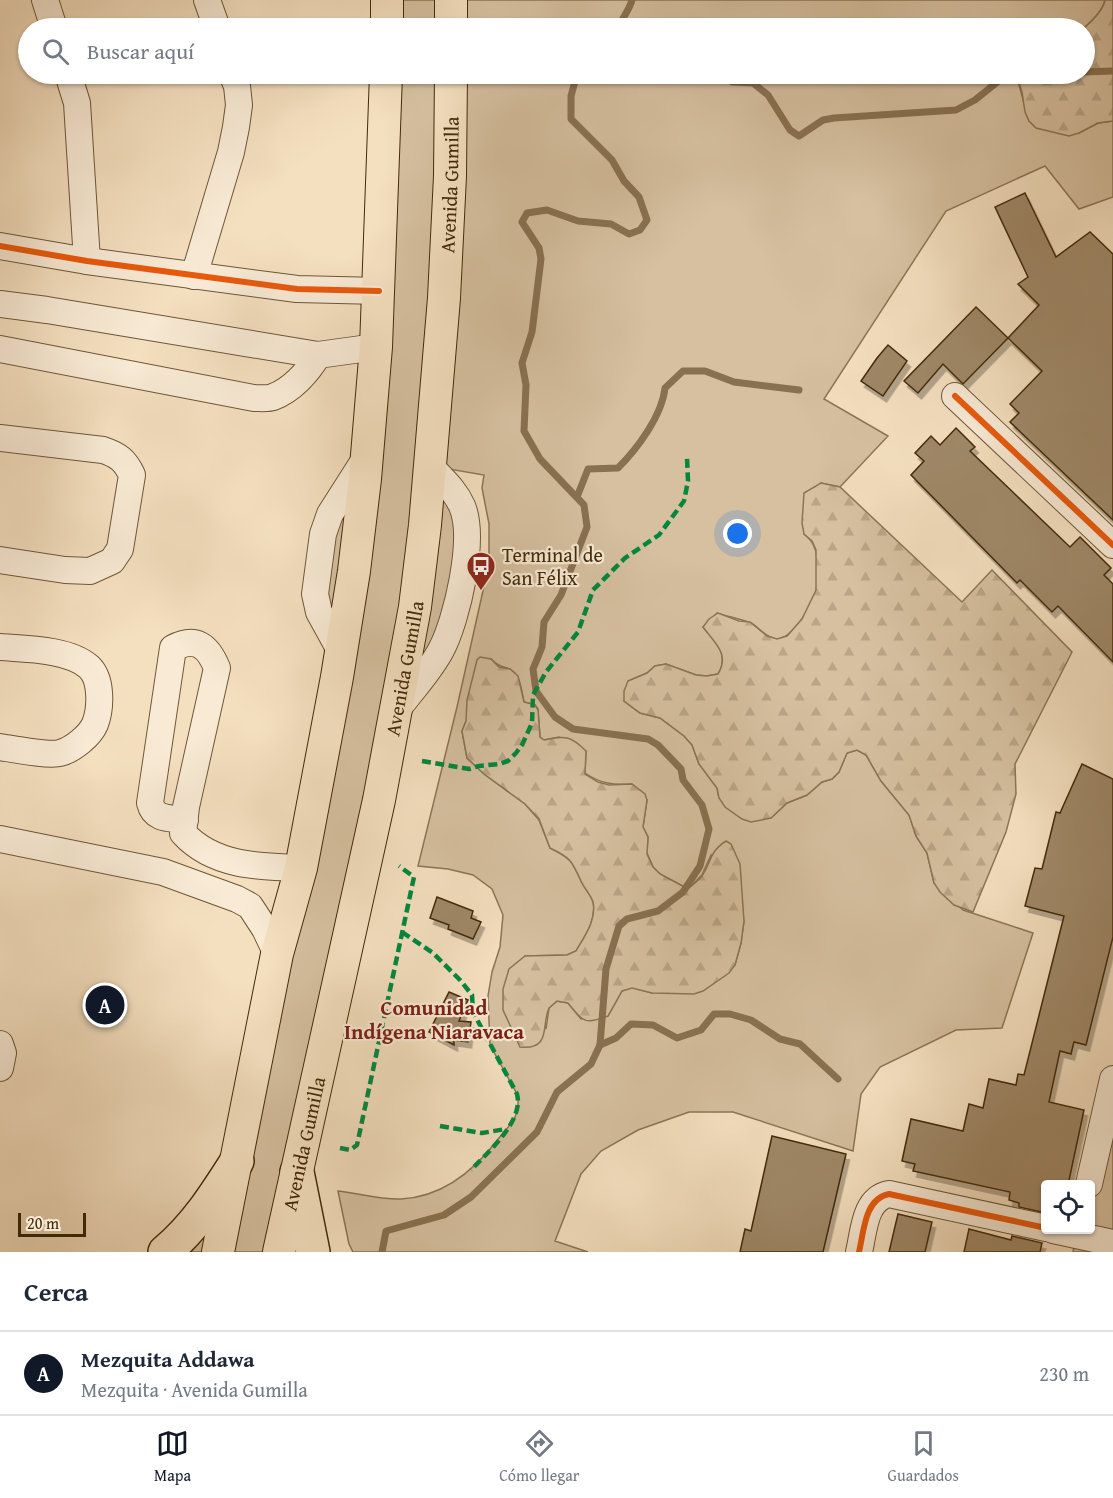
<!DOCTYPE html>
<html lang="es">
<meta charset="utf-8">
<style>
body{margin:0;font-family:"Gentium Book Plus",serif;background:#f2f2f3;color:#1f2937}
.controls{position:absolute;right:18px;bottom:18px;display:grid;overflow:hidden;border-radius:6px;box-shadow:0 2px 4px #0004}
.controls button{width:54px;height:54px;display:grid;place-items:center;padding:0;border:0;border-bottom:2px solid #e0e1e3;background:#fff;color:#1f2937;font:30px sans-serif}
.scale{position:absolute;left:18px;bottom:15px;width:68px;box-sizing:border-box;padding-left:6px;border:3px solid #422a08;border-top:0;font-size:16px;line-height:21px;white-space:nowrap;color:#422a08;-webkit-text-stroke:4px #f8ead5;paint-order:stroke}
.you{position:absolute;left:738px;top:534px;width:21px;height:21px;margin:-15px;border:4px solid #fff;border-radius:50%;background:#1a73e8;box-shadow:0 0 0 9px #1a73e833}
.badge{display:grid;place-items:center;width:39px;height:39px;border-radius:50%;background:#111827;color:#fff;font-size:20px;font-weight:700}
.pin{position:absolute;translate:-50% -50%;border:3px solid #fff;box-shadow:0 2px 6px #0006}
.list{margin:0;padding:0;list-style:none}
h2{display:flex;justify-content:space-between;align-items:center;height:78px;margin:0;padding:0 24px;font-size:26px}
h2 small{font-size:20px;font-weight:400;color:#747a83}
.list li{display:grid;grid-template-columns:39px 1fr auto;gap:18px;align-items:center;box-sizing:border-box;height:84px;padding:0 24px;border-top:2px solid #e0e1e3}
.list b{display:block;font-size:22px;white-space:nowrap}
.list p{margin:0;font-size:20px;white-space:nowrap;color:#747a83}
.list em{font-size:20px;font-style:normal;color:#747a83}
.icon{flex:none;width:33px;height:33px;fill:none;stroke:currentColor;stroke-width:2;stroke-linecap:round;stroke-linejoin:round}
.map{position:relative;flex:none;width:1113px;height:1252px;overflow:hidden}
.search{position:absolute;background:#fff;box-shadow:0 2px 4px #0004;left:18px;right:18px;top:18px;height:66px;display:flex;align-items:center;gap:15px;box-sizing:border-box;padding:0 21px;border-radius:33px;color:#747a83;font-size:22px}
.sheet{height:162px;background:#fff}
nav{display:flex;justify-content:space-around;align-items:center;box-sizing:border-box;height:84px;border-top:2px solid #e0e1e3;background:#fff;font-size:16px;color:#747a83}
nav a{display:grid;justify-items:center;gap:3px}
nav .on{color:#111827}
.map>svg:first-child{display:block}
.green{fill:#d6c0a0;stroke:#8c7554;stroke-width:1.5;fill-rule:evenodd}
.forest{fill:url(#forest-firs);stroke:#8c7554;stroke-width:1.5}
.lines{fill:none;stroke-linecap:round;stroke-linejoin:round}
.stream{stroke:#887151;stroke-width:7}
.building{fill:#9f8867;stroke:#422a08;stroke-width:1.5;filter:url(#shadow)}
.minor-casing{stroke:#6e5736;stroke-width:28}
.major-casing{stroke:#422a08;stroke-width:34}
.highway-casing{stroke:#422a08;stroke-width:36}
.minor{stroke:#f8ead5;stroke-width:26}
.major{stroke:#f4dfbf;stroke-width:32}
.highway{stroke:#f4dfbf;stroke-width:33}
.quiet{stroke:#00873e;stroke-width:4.5;stroke-dasharray:9 4.5;stroke-linecap:butt}
.cycleway-casing{stroke:#f8ead5;stroke-width:10}
.cycleway{stroke:#e8590c;stroke-width:6}
.labels{text-anchor:middle;dominant-baseline:central;stroke-width:4.5;stroke-linejoin:round;paint-order:stroke}
.street-label{font-size:20px;fill:#422a08;stroke:#f8ead5}
.poi-label{font-size:20px;fill:#422a08;stroke:#f8ead5;text-anchor:start}
.neighbourhood-label{font-size:21px;font-weight:bold;fill:#7a1f14;stroke:#f8ead5}
</style>
<div class="map">
<svg width="1113" height="1252" viewBox="0 0 1113 1252">
<defs>
<pattern id="forest-firs" width="22" height="20" patternUnits="userSpaceOnUse" patternTransform="scale(1.5)"><rect width="22" height="20" fill="#d6c0a0"/><path d="M5 1l3.5 6h-7zM16 11l3.5 6h-7z" fill="#b9a588"/></pattern>
<filter id="shadow"><feDropShadow dx="3.5" dy="6" stdDeviation="0" flood-color="#0004"/></filter>
</defs>
<rect width="100%" height="100%" fill="#f4dfbf"/>
<filter id="stains"><feTurbulence type="fractalNoise" baseFrequency=".00333" numOctaves="4"/><feColorMatrix values="0 0 0 0 .2 0 0 0 0 .09 0 0 0 0 .02 0 0 0 .5 -.17"/></filter>
<radialGradient id="worn" r=".72"><stop offset=".6" stop-color="#630" stop-opacity="0"/><stop offset="1" stop-color="#630" stop-opacity=".3"/></radialGradient>
<g class="green">
<path d="M 387,0 L 1105,0 C 1103,11 1092,21 1084,28 L 387,28 Z"/>
<path d="M 386,74 L 1016,74 L 1029,121 L 1079,133 L 1098,123 L 1113,121 L 1113,197 L 1079,209 L 1045,166 L 946,211 L 824,399 L 888,436 L 840,487 L 821,483 L 804,534 C 809,538 813,542 815,549 C 818,555 818,583 816,591 C 813,604 792,640 776,639 C 767,638 760,629 753,624 C 749,621 725,616 717,613 L 703,627 C 715,643 730,654 718,674 L 707,676 L 696,675 L 666,664 L 655,666 L 647,673 L 628,681 L 624,701 L 640,713 L 660,718 L 684,736 L 692,745 L 699,764 L 717,788 L 719,798 L 771,818 L 787,803 L 807,795 L 822,782 L 832,779 L 839,772 L 847,753 L 857,750 L 866,755 L 881,781 L 909,815 L 916,836 L 927,853 L 934,883 L 963,910 L 1033,933 L 1002,1028 L 956,1030 L 880,1067 L 861,1094 L 853,1151 L 733,1112 L 689,1112 L 638,1130 L 601,1151 L 581,1174 L 555,1241 L 588,1252 L 353,1252 L 349,1244 L 338,1191 C 357,1193 382,1200 401,1199 C 443,1197 475,1170 499,1138 C 511,1124 522,1114 517,1094 L 490,1045 L 488,996 L 492,972 L 500,947 L 503,915 L 492,889 L 473,875 L 448,869 L 418,866 L 457,707 L 489,564 L 489,524 L 482,488 L 484,475 L 432,466 L 457,496 L 461,587 L 397,710 L 297,1172 L 313,1252 L 165,1252 L 214,1197 L 337,677 L 319,612 L 323,534 L 367,456 ZM 491,659 C 497,665 500,666 507,668 C 521,673 521,689 524,702 L 535,705 L 538,709 L 540,737 L 544,740 L 559,737 L 586,751 L 585,773 C 601,784 613,785 632,784 L 647,800 L 643,827 L 648,837 L 647,853 L 653,867 L 660,874 L 688,889 L 702,875 L 711,855 L 744,921 L 741,943 L 735,965 L 652,993 L 632,987 L 622,991 L 608,1016 L 581,1019 L 568,1003 L 557,1001 L 549,1008 L 546,1029 L 525,956 L 567,955 L 576,951 C 584,937 597,920 593,902 C 591,895 584,888 581,881 C 572,861 571,858 550,848 L 539,820 L 525,804 L 484,774 L 467,758 L 462,731 Z"/>
<polygon points="1113,1079 1113,1252 1073,1252 1078,1230 1090,1230 1090,1184"/>
</g>
<g class="forest">
<path d="M 1105,0 L 1113,0 L 1113,121 L 1098,123 L 1079,133 L 1069,136 L 1036,128 L 1029,121 L 1025,112 L 1022,92 L 1016,74 L 1084,74 L 1084,28 C 1092,21 1103,11 1105,0 Z"/>
<path d="M 821,483 L 840,487 L 962,602 L 992,570 L 1072,652 L 1015,764 L 1016,794 L 1006,832 L 973,912 L 954,905 L 940,892 L 934,883 L 927,853 L 916,836 L 909,815 L 881,781 L 866,755 L 857,750 L 847,753 L 839,772 L 832,779 L 822,782 L 807,795 L 787,803 L 771,818 L 751,822 L 742,819 L 725,807 L 719,798 L 717,788 L 699,764 L 692,745 L 684,736 L 660,718 L 640,713 L 624,701 L 624,691 L 628,681 L 647,673 L 655,666 L 666,664 L 696,675 L 707,676 L 718,674 C 730,654 715,643 703,627 L 709,619 L 718,613 L 739,621 L 750,622 L 767,636 L 777,639 L 787,636 L 802,619 L 816,590 L 816,550 L 812,541 L 804,534 L 802,523 L 804,493 Z"/>
<path d="M 480,657 L 491,659 L 499,667 L 510,669 L 518,676 L 524,702 L 535,705 L 538,710 L 540,737 L 544,740 C 565,735 571,736 586,751 L 585,774 L 598,782 L 609,785 L 632,784 L 645,794 L 647,800 L 643,827 L 648,837 L 647,854 L 653,867 L 660,874 L 688,889 C 692,885 698,881 702,876 C 712,861 709,852 726,841 L 731,844 L 740,864 L 744,921 L 741,943 L 735,965 L 729,973 L 703,991 L 694,994 L 652,993 L 632,988 L 622,991 L 608,1016 C 584,1025 584,1022 568,1003 L 557,1001 C 556,1002 550,1007 549,1008 C 541,1025 552,1050 520,1047 L 503,1010 L 503,989 L 509,969 L 525,956 L 567,955 L 576,951 C 584,937 597,920 593,902 C 591,895 584,888 581,881 C 572,861 571,858 550,848 L 539,819 L 525,804 L 484,774 L 467,758 L 462,731 L 466,721 L 467,700 L 477,660 Z"/>
</g>
<g class="lines">
<g class="stream">
<path d="M 618,28 C 622,18 629,11 632,0"/>
<polyline points="1084,72 1113,71"/>
<polyline points="719,74 732,82 753,83 768,95 790,130 799,136 823,120 834,118 956,110 975,100 1001,79 1014,74"/>
<path d="M 577,497 L 588,469 L 618,468 C 637,449 662,416 665,388 L 683,371 L 705,371 L 734,382 L 799,390"/>
<polyline points="600,1045 616,1038 631,1024 653,1025 677,1038 701,1030 714,1014 730,1014 751,1020 780,1039 800,1044 838,1079"/>
<polyline points="382,1252 386,1231 444,1215 471,1197 537,1132 557,1092 591,1064 600,1045 606,969 619,926 627,919 658,911 683,892 700,866 709,829 702,805 683,780 681,769 658,745 648,739 573,729 555,717 536,691 533,669 542,647 544,622 561,595 587,527 584,505 540,459 524,431 526,385 522,363 532,332 541,259 539,248 522,222 527,213 547,210 578,221 611,224 629,234 640,230 647,220 639,197 624,181 612,160 571,119 571,96 577,74"/>
</g>
</g>
<g class="building">
<polygon points="1025,193 1056,257 1090,232 1113,254 1113,520 1010,422 1019,413 1010,404 1042,371 1008,338 1039,305 1018,284 1028,277 995,207"/>
<polygon points="976,307 1008,338 963,384 943,364 918,393 904,381"/>
<polygon points="888,345 907,361 883,396 861,381 877,358"/>
<polygon points="956,428 975,447 970,451 1070,547 1080,537 1111,568 1104,575 1113,584 1113,662 1058,606 1052,612 1020,580 1017,583 911,475 924,461 915,453 931,436 940,445"/>
<polygon points="1082,764 1113,779 1113,937 1086,1045 1074,1042 1071,1054 1060,1051 1049,1102 1084,1110 1068,1185 1046,1185 1046,1213 1019,1207 1019,1203 1009,1200 1010,1192 913,1171 915,1164 902,1161 911,1119 963,1131 969,1104 983,1108 989,1079 1016,1085 1018,1074 1024,1075 1064,916 1025,906 1035,868 1042,869 1056,812 1060,813"/>
<polygon points="437,897 473,911 471,918 481,922 473,939 448,929 449,925 430,918"/>
<polygon points="449,992 468,1000 459,1021 471,1022 468,1042 454,1040 454,1045 429,1032"/>
<polygon points="772,1136 846,1154 823,1252 740,1252 745,1229 751,1231"/>
<polygon points="898,1214 932,1222 925,1252 889,1252"/>
<polygon points="969,1229 1011,1240 1012,1236 1042,1243 1040,1252 964,1252"/>
</g>
<g class="lines">
<g class="minor-casing">
<g id="minor">
<polyline points="45,0 54,28"/>
<polyline points="207,0 217,28"/>
<polyline points="68,74 77,103 87,261"/>
<polyline points="0,246 87,261 297,289 379,291"/>
<polyline points="194,276 231,152 236,127 239,105 237,86 232,74"/>
<polyline points="0,304 47,310 318,355 376,347"/>
<path d="M 0,349 L 254,398 C 260,398 268,399 273,397 C 292,390 308,372 318,355"/>
<polyline points="955,396 1113,545"/>
<path d="M 0,438 L 103,450 C 118,455 125,460 132,475 L 120,549 L 112,561 L 90,571 L 65,570 L 0,560"/>
<path d="M 0,647 C 26,649 69,649 89,667 C 102,679 101,708 95,724 C 90,736 72,750 60,753 C 49,756 13,749 0,747"/>
<polyline points="341,652 319,612 315,594 323,534 330,514 367,456"/>
<path d="M 397,710 C 411,691 430,671 441,650 C 457,620 476,538 462,506 C 455,490 442,479 430,466"/>
<path d="M 185,820 C 170,818 154,820 150,803 L 173,648 C 196,636 208,646 217,668 L 186,807 L 183,833 C 213,866 259,867 301,868"/>
<polyline points="0,839 163,872 237,899 250,906 265,929 277,954"/>
<polyline points="0,1044 3,1053 0,1068"/>
<polyline points="1089,1184 1113,1079"/>
<polyline points="1053,1230 1113,1243"/>
<path d="M 859,1252 C 864,1232 864,1199 889,1194 L 1046,1228"/>
</g>
</g>
<g class="major-casing">
<g id="major">
<polyline points="451,0 451,28"/>
<polyline points="387,28 387,0"/>
<polyline points="218,1252 277,954 301,868 337,677 354,571 365,479 376,347 386,74"/>
<path id="s1" d="M 279,1252 L 379,800 L 415,607 L 425,525 L 444,298 L 450,176 L 451,74"/>
</g>
</g>
<g class="highway-casing">
<g id="highway">
<polyline points="297,1172 313,1252"/>
<path d="M 165,1252 C 196,1226 216,1194 237,1161"/>
</g>
</g>
<use href="#minor" class="minor"/>
<use href="#major" class="major"/>
<use href="#highway" class="highway"/>
<g class="quiet">
<polyline points="422,761 469,769 479,766 499,764 508,761 516,753 522,745 532,723 533,695 546,672 578,632 593,590 625,558 659,535 684,501 688,481 687,458"/>
<path d="M 402,932 L 433,953 L 460,980 L 472,995 L 473,1012 L 517,1094 C 524,1121 489,1151 471,1170"/>
<polyline points="440,1126 482,1133 506,1129"/>
<polyline points="340,1148 350,1150 357,1145 414,877 399,866"/>
</g>
<g class="cycleway-casing">
<g id="cycleway">
<polyline points="0,246 87,261 297,289 379,291"/>
<polyline points="955,396 1113,545"/>
<path d="M 859,1252 C 864,1232 864,1199 889,1194 L 1046,1228"/>
</g>
</g>
<use href="#cycleway" class="cycleway"/>
</g>
<defs>
<g id="bus-pin" transform="scale(1.5)"><path d="M0 17L-7.5 6A9.5 9.5 0 1 1 7.5 6Z" fill="#8f2418" stroke="#f8ead5"/><path d="M-5-6H5V4H4V6H2V4H-2V6H-4V4H-5ZM-3.5-4V0h7V-4ZM-3.5 1.2v1.5H-2V1.2ZM2 1.2v1.5H3.5V1.2Z" fill="#fff"/></g>
</defs>
<g fill-rule="evenodd">
<use href="#bus-pin" x="481" y="566"/>
</g>
<g class="labels">
<g class="street-label">
<text stroke="none"><textPath href="#s1" startOffset="1083">Avenida Gumilla</textPath></text>
<text stroke="none"><textPath href="#s1" startOffset="597">Avenida Gumilla</textPath></text>
<text stroke="none"><textPath href="#s1" startOffset="111">Avenida Gumilla</textPath></text>
</g>
<g class="poi-label">
<text x="502" y="554">Terminal de<tspan x="502" dy="23">San Félix</tspan></text>
</g>
<g class="neighbourhood-label">
<text x="434" y="1007">Comunidad<tspan x="434" dy="24">Indígena Niaravaca</tspan></text>
</g>
</g>
<rect width="100%" height="100%" filter="url(#stains)"/>
<rect width="100%" height="100%" fill="url(#worn)"/>
</svg>
<div class="controls">
<button><svg class="icon" aria-label="locate" viewBox="0 0 24 24"><circle cx="12" cy="12" r="6"/><path d="M12 2v4M12 18v4M2 12h4M18 12h4"/></svg></button>
</div>
<div class="scale">20 m</div>
<div class="you"></div>
<div class="pin badge" style="left:105px;top:1005px">A</div>
<div class="search"><svg class="icon" aria-label="search" viewBox="0 0 24 24"><circle cx="10" cy="10" r="6"/><path d="M15 15l6 6"/></svg>Buscar aquí</div>
</div>
<section class="sheet">
<h2>Cerca<small></small></h2>
<ul class="list">
<li><span class="badge">A</span><div><b>Mezquita Addawa</b><p>Mezquita · Avenida Gumilla</p></div><em>230 m</em></li>
</ul>
</section>
<nav>
<a class="on"><svg class="icon" aria-label="map" viewBox="0 0 24 24"><path d="M3 6l6-2 6 2 6-2v14l-6 2-6-2-6 2zM9 4v14M15 6v14"/></svg>Mapa</a>
<a><svg class="icon" aria-label="directions" viewBox="0 0 24 24"><path d="M12 3l9 9-9 9-9-9zM9 14v-3h6M13 9l2 2-2 2"/></svg>Cómo llegar</a>
<a><svg class="icon" aria-label="saved" viewBox="0 0 24 24"><path d="M7 4h10v16l-5-4-5 4z"/></svg>Guardados</a>
</nav>
